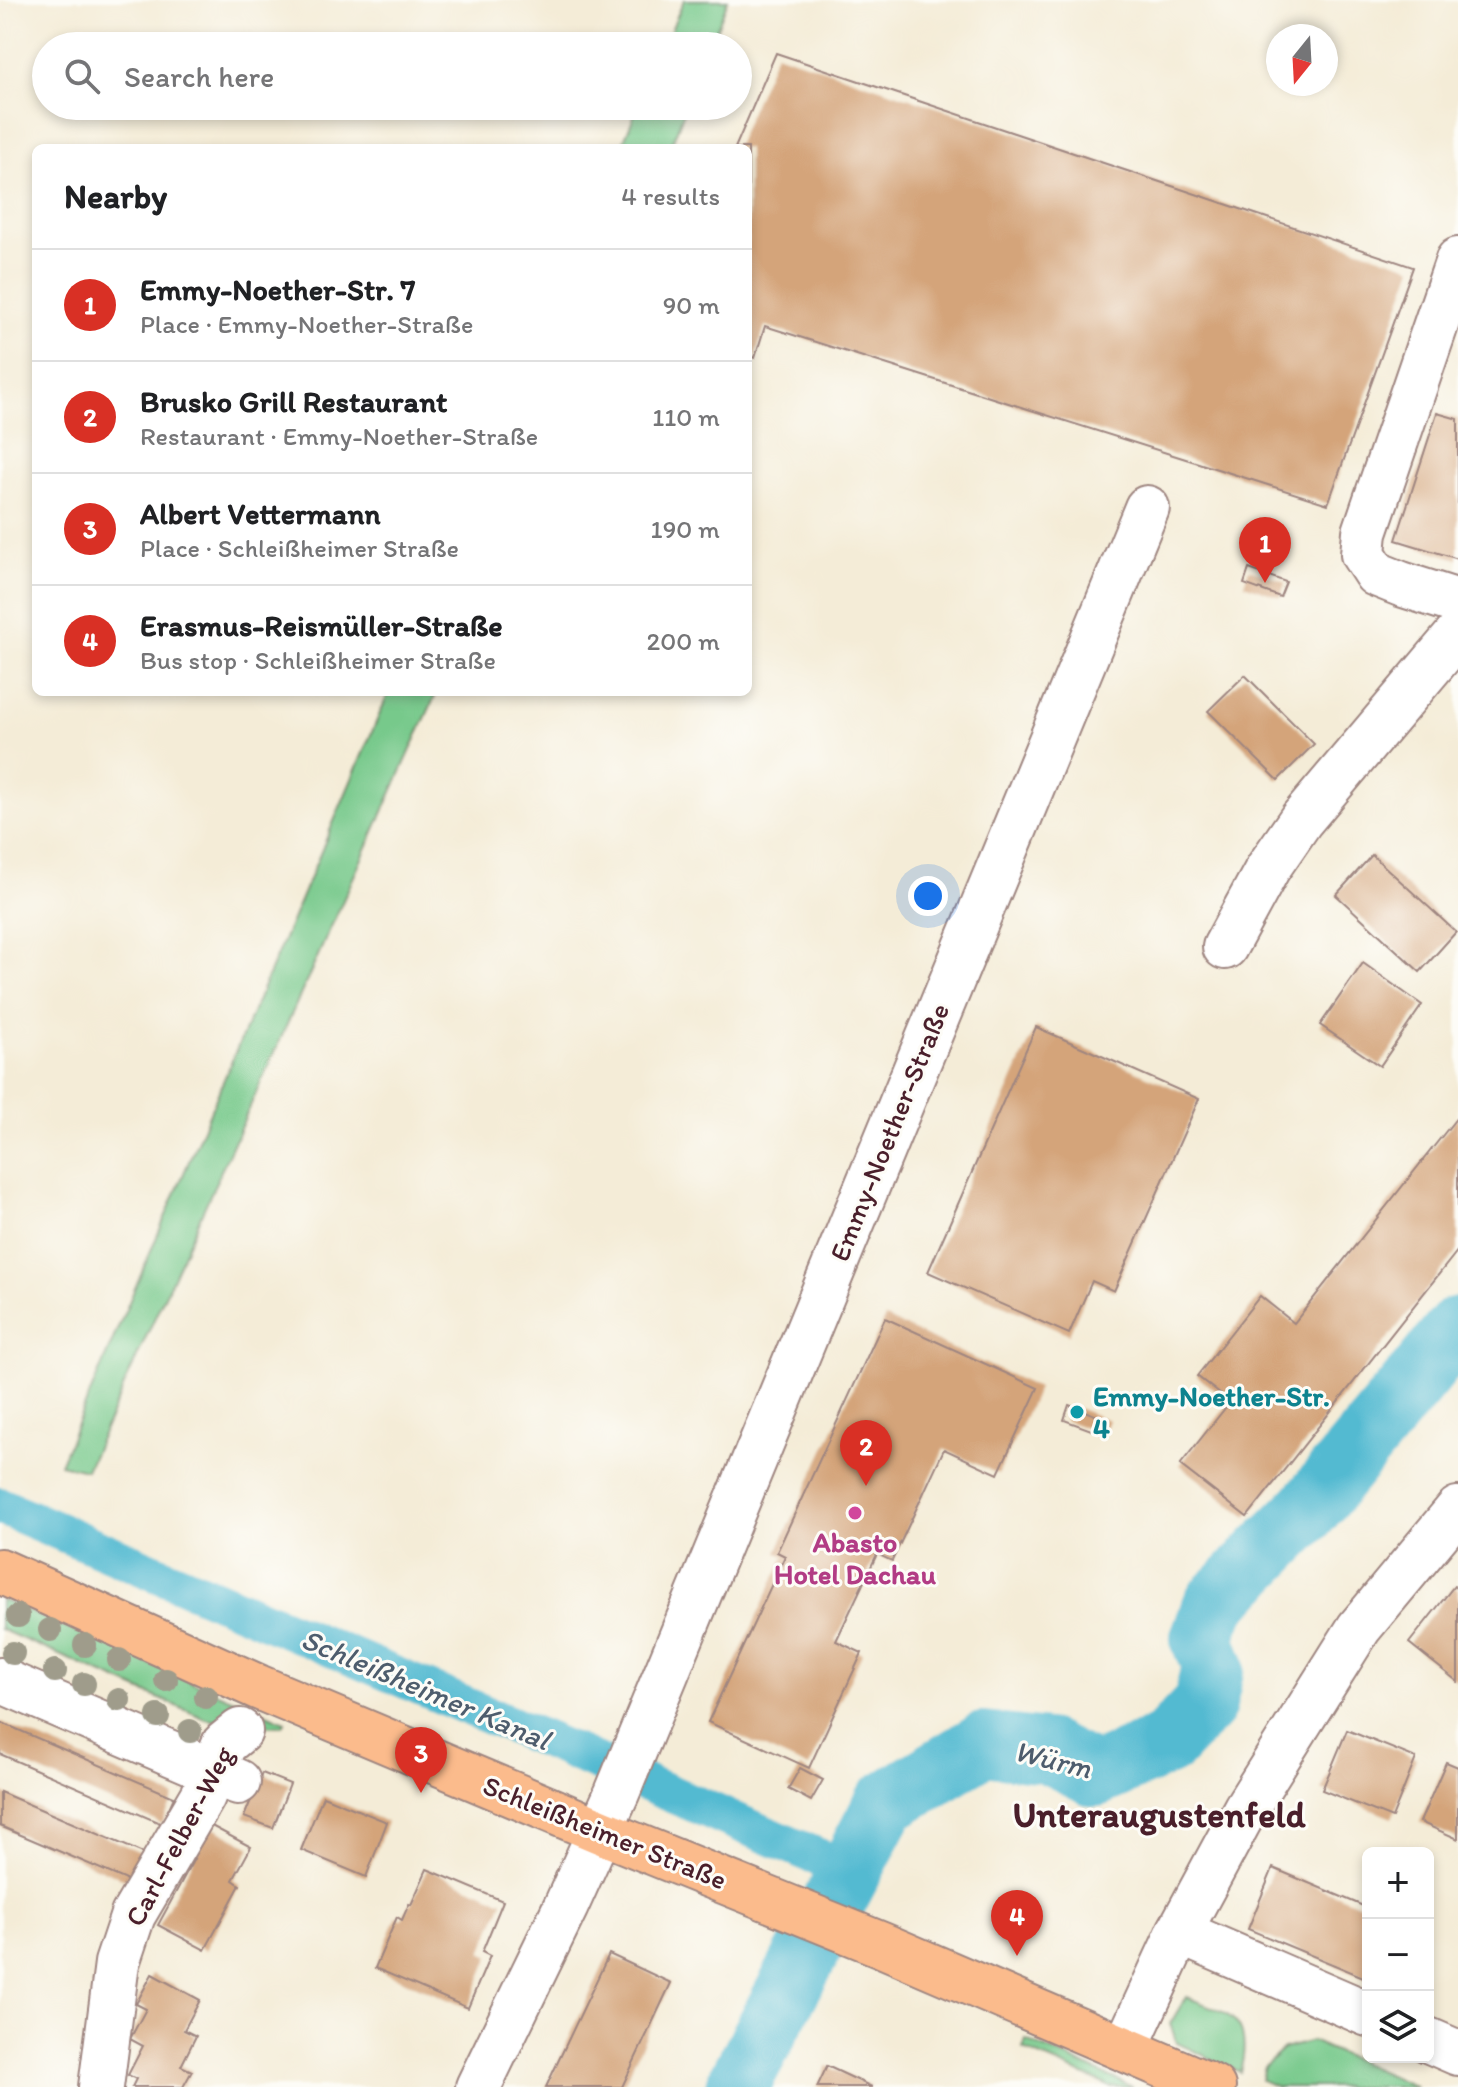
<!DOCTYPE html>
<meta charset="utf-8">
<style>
body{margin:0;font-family:Itim,sans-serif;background:#f2f2f2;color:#202124}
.controls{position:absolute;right:24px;bottom:24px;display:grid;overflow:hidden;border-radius:12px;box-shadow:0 4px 12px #0003}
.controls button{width:72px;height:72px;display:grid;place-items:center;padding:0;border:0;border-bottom:2px solid #e0e0e0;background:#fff;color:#202124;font:40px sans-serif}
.compass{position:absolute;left:1266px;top:24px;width:72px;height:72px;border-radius:50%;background:#fff;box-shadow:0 4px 12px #0003;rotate:198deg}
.you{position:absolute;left:928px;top:896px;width:28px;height:28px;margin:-20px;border:6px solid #fff;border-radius:50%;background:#1a73e8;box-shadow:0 0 0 12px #1a73e833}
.badge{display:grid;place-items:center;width:52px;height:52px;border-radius:50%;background:#d93025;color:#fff;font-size:26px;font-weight:700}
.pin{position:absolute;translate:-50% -66px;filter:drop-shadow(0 2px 4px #0008)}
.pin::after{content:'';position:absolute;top:42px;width:28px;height:24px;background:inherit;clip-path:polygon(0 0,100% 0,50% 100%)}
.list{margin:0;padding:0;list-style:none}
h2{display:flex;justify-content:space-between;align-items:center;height:104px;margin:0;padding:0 32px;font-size:34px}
h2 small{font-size:26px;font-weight:400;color:#757577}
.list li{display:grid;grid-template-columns:52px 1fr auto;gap:24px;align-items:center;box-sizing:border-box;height:112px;padding:0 32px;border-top:2px solid #e0e0e0}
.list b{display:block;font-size:30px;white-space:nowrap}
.list p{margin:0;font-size:26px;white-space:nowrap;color:#757577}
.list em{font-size:26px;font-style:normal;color:#757577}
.icon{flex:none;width:44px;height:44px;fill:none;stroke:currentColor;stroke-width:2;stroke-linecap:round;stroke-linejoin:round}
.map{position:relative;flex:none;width:1458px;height:2087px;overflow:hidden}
.search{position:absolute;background:#fff;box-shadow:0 4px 12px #0003;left:32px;top:32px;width:720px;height:88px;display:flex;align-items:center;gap:20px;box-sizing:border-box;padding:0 28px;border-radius:44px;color:#757577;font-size:30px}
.panel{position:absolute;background:#fff;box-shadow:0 4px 12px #0003;left:32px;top:144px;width:720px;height:552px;border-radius:12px}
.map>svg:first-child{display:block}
.green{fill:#77c98b;stroke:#60745b;stroke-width:2}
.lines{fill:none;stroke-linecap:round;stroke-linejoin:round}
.canal{stroke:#53bad1;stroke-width:38}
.river{stroke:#53bad1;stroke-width:64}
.building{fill:#d4a47a}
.minor-casing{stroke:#9f8681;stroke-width:48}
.major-casing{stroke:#9f8681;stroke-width:48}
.minor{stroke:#fff;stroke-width:44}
.major{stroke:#fbbb8c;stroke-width:44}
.tree{fill:#9f9c8b}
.culture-dot{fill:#0f9aa8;stroke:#fdfcf7;stroke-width:3}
.hotel-dot{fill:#d1479c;stroke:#fdfcf7;stroke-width:3}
.labels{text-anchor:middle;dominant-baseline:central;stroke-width:6;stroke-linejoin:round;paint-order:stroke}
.street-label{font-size:28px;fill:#4a1f2b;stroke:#fdfcf7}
.culture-label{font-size:28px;font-weight:bold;fill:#0d838f;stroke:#fdfcf7;text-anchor:start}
.hotel-label{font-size:28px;font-weight:bold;fill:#b23c85;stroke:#fdfcf7}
.water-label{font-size:30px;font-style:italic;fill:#4e5d6d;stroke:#fdfcf7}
.district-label{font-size:36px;font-weight:bold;fill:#4a1f2b;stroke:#fdfcf7}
</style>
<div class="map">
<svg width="1458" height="2087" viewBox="0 0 1458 2087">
<rect width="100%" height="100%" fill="#fdfcf7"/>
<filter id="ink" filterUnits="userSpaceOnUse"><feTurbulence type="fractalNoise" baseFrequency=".0125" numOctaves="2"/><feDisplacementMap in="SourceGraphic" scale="16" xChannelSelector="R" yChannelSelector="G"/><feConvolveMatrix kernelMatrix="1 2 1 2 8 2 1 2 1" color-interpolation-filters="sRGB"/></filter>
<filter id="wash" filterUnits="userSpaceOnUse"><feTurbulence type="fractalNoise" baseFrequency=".006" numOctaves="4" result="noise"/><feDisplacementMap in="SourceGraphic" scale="32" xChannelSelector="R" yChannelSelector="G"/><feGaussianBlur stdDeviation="1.8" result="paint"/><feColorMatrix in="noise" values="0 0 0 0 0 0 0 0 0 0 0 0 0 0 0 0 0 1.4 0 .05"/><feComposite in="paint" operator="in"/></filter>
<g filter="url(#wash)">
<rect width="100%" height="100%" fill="#f4ecd7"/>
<g class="green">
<polygon points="684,0 728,0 710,46 664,46"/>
<polygon points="638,106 686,106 670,148 621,148"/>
<polygon points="389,692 437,692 86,1470 60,1464"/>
<polygon points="0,1599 285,1722 283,1726 235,1725 206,1719 0,1629"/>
<path d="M 1186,1997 C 1229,2014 1254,2018 1240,2072 L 1177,2043 L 1170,2024 Z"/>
<polygon points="1026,2040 1133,2087 1111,2087 1023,2049"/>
<polygon points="1311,2041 1416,2087 1277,2087 1261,2080 1264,2067 1284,2049"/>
</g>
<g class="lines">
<polyline class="canal" points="0,1506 851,1871"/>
<polyline class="river" points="737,2087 886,1803 983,1744 1047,1751 1096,1775 1167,1744 1205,1704 1213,1665 1202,1638 1215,1604 1309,1509 1458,1328"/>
</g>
<g id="blocks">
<g class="building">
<polygon points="776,53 1413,267 1328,504 765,326 755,358 748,356 748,148 735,148"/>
<polygon points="1437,413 1458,419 1458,559 1396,540"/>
<polygon points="1249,569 1286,582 1280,597 1244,584"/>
<polygon points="1245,675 1314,744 1278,780 1208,711"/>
<polygon points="1372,855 1456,932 1420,972 1336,895"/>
<polygon points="1363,963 1422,1005 1380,1066 1320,1025"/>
<polygon points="1036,1027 1199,1099 1114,1291 1092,1281 1069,1334 928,1272"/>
<polygon points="1458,1116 1458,1250 1247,1517 1180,1465 1230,1402 1197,1376 1260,1296 1294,1323"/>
<polygon points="885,1318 1038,1388 998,1474 944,1449 892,1561 877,1554 836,1641 862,1653 809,1768 708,1722 785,1556 777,1552"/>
<polygon points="1069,1405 1108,1420 1102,1434 1064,1420"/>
<polygon points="1454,1586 1458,1590 1458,1682 1409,1643"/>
<polygon points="0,1722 174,1797 162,1824 0,1754"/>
<polygon points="1347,1730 1416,1758 1392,1818 1322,1790"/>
<polygon points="1446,1762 1458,1767 1458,1839 1420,1822"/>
<polygon points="800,1768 823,1780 811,1801 788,1789"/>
<polygon points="262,1773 290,1784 273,1828 244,1817"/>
<polygon points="0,1792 143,1853 131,1882 0,1826"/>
<polygon points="323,1796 387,1822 366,1877 301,1850"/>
<polygon points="204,1822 251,1847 233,1880 240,1885 205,1950 158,1925 194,1859 186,1855"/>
<polygon points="1273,1868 1368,1908 1368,1979 1248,1929"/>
<polygon points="427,1869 503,1901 482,1952 490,1956 468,2008 375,1968 397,1917 402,1920 409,1904 411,1905"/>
<polygon points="609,1954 671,1983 622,2087 546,2087"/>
<polygon points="152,1974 200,2000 184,2030 196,2036 181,2066 192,2071 183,2087 132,2087 136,2079 128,2075 143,2046 130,2039 146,2009 136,2004"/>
<polygon points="827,2066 872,2087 817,2087"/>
</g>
</g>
</g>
<g filter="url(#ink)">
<use href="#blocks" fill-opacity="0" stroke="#9f8681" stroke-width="2"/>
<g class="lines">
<g class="minor-casing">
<g id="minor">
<polyline points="1458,260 1365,532 1363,554 1376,574 1401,584 1458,602"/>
<polyline points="1225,947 1268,868 1301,820 1458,634"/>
<polyline points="0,1680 238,1782"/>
<polyline points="1179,1932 1368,2014"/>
<polyline points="1428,2040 1458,2053"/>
<polyline points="1125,2049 1179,1932 1246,1808 1359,1628 1458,1509"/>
<polyline points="101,2087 117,1963 133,1915 203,1796 224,1744 240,1731"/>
<polyline points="478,2087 566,1906 617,1793 1147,508"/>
</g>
</g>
<g class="major-casing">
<polyline id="major" points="0,1571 258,1687 600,1831 882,1945 1213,2087"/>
</g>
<use href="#minor" class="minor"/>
<use href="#major" class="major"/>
</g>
<g class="tree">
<circle cx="18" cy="1616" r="12"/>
<circle cx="50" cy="1630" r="12"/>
<circle cx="85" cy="1645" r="12"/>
<circle cx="13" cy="1653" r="12"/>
<circle cx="119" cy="1660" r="12"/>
<circle cx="55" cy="1671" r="12"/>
<circle cx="166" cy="1680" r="12"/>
<circle cx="84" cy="1684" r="12"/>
<circle cx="206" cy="1697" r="12"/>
<circle cx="119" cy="1700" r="12"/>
<circle cx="158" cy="1716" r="12"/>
<circle cx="190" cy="1731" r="12"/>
</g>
</g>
<circle class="culture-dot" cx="1077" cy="1412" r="8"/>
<circle class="hotel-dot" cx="855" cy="1513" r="8"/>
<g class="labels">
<g class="street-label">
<text transform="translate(889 1132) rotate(-68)">Emmy-Noether-Straße</text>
<text transform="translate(605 1832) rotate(22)">Schleißheimer Straße</text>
<text transform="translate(179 1836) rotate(-62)">Carl-Felber-Weg</text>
</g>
<g class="culture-label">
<text x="1093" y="1396">Emmy-Noether-Str.<tspan x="1093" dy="32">4</tspan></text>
</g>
<g class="hotel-label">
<text x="855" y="1542">Abasto<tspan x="855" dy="32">Hotel Dachau</tspan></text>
</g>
<g class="water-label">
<text transform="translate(426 1689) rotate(23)">Schleißheimer Kanal</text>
<text transform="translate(1053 1759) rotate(14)">Würm</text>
</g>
<g class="district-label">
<text x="1159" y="1814">Unteraugustenfeld</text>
</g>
</g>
</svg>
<div class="controls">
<button>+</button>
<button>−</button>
<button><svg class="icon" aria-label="layers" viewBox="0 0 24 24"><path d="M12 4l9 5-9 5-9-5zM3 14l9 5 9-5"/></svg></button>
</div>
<svg class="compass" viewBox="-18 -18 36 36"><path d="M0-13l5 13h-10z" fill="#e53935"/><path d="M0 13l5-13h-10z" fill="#757577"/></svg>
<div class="you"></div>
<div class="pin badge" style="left:1265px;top:583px">1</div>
<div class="pin badge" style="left:866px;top:1486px">2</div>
<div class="pin badge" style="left:421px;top:1793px">3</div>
<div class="pin badge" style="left:1017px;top:1956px">4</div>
<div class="search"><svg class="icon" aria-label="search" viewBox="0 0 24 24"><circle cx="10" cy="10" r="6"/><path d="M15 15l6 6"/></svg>Search here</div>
<section class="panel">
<h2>Nearby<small>4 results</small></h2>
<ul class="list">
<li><span class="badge">1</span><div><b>Emmy-Noether-Str. 7</b><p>Place · Emmy-Noether-Straße</p></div><em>90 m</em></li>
<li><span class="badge">2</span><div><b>Brusko Grill Restaurant</b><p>Restaurant · Emmy-Noether-Straße</p></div><em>110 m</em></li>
<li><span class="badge">3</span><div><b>Albert Vettermann</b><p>Place · Schleißheimer Straße</p></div><em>190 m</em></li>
<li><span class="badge">4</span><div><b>Erasmus-Reismüller-Straße</b><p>Bus stop · Schleißheimer Straße</p></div><em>200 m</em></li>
</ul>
</section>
</div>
